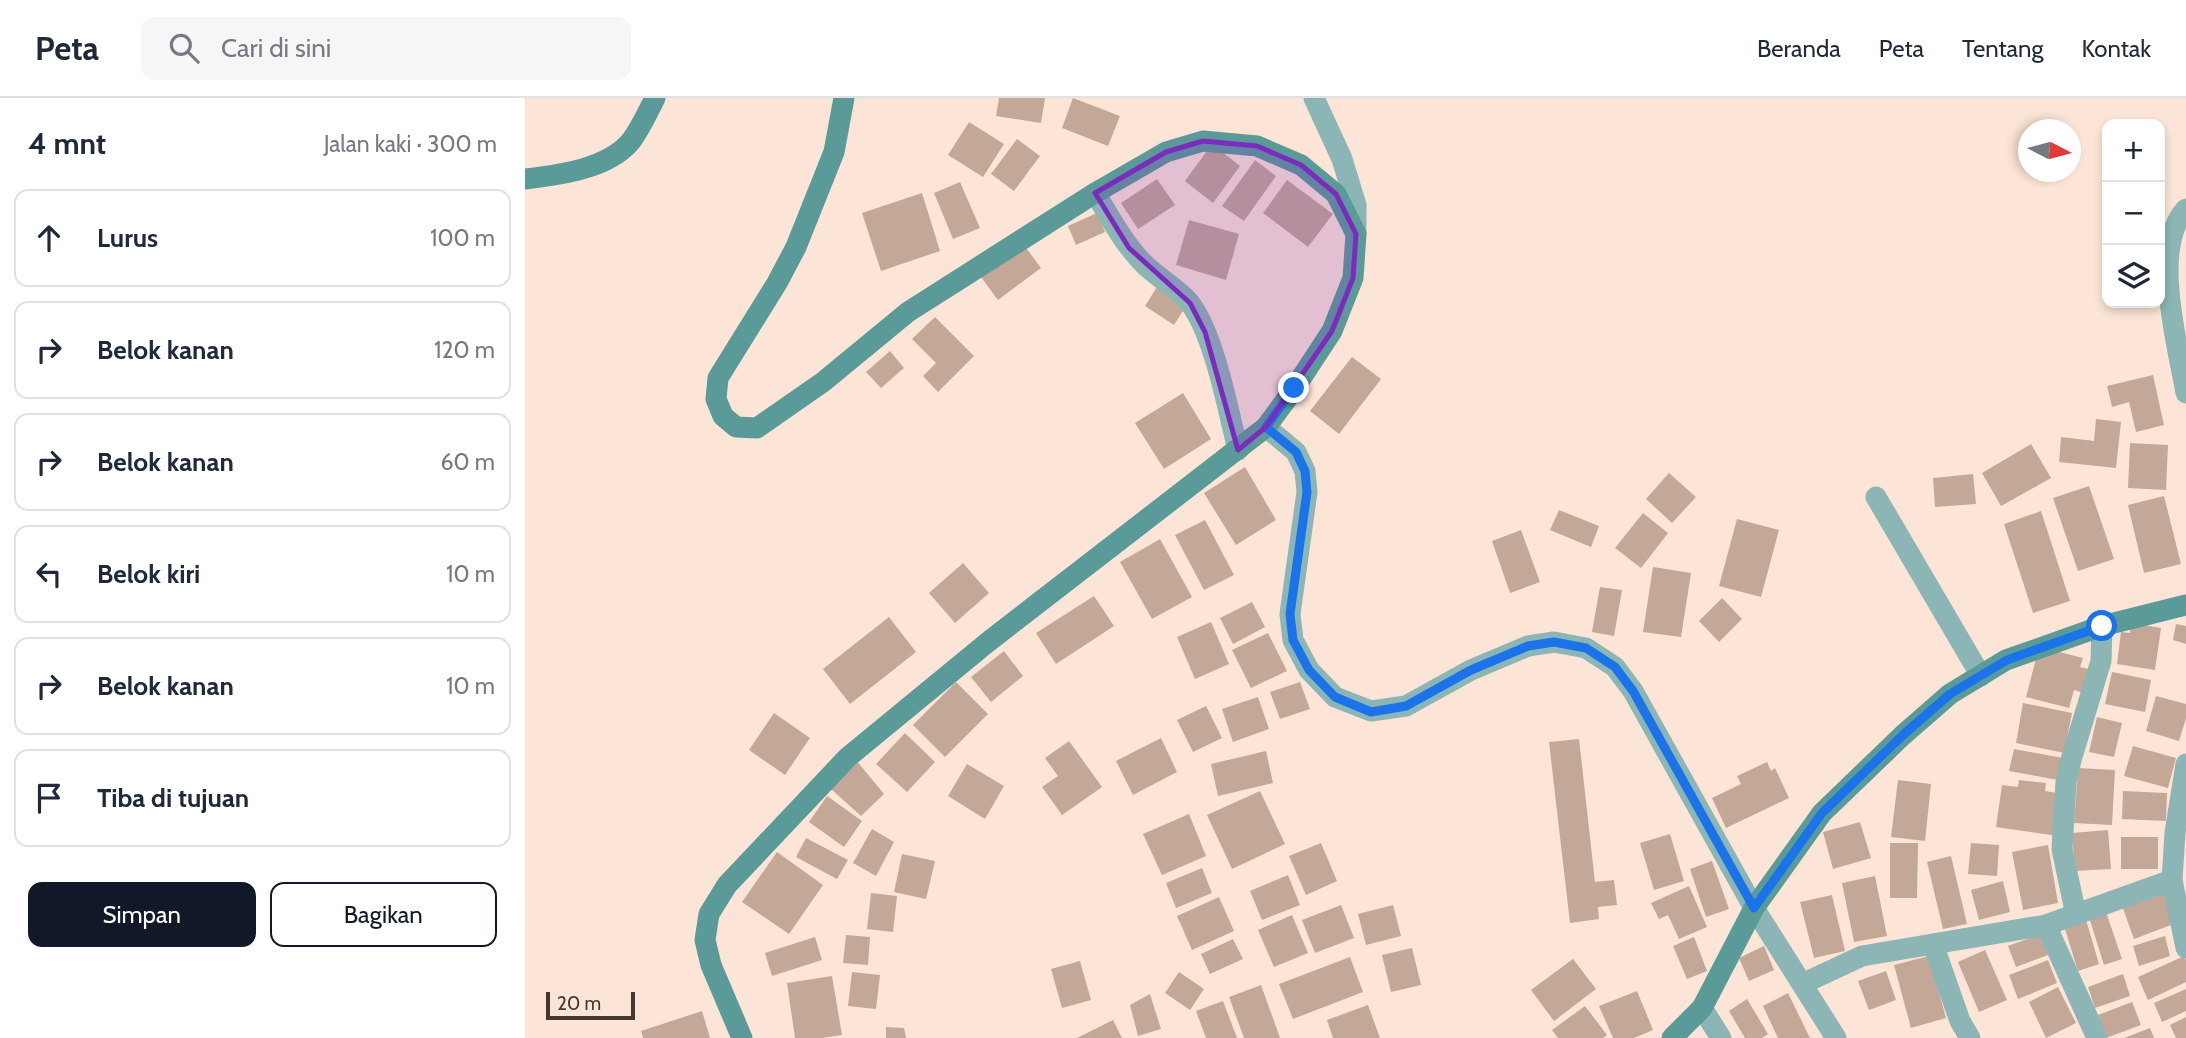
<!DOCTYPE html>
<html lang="id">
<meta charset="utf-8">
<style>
body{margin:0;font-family:Cabin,sans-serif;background:#f6f6f7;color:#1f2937}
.controls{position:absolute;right:21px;top:21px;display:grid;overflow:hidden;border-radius:14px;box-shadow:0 4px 10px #0003}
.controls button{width:63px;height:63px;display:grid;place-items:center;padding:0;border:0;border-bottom:2px solid #e0e1e3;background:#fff;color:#1f2937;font:35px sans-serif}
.compass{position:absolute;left:1493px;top:21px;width:63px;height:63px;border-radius:50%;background:#fff;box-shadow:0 4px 10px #0003;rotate:96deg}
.scale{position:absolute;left:21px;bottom:18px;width:89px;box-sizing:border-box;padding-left:7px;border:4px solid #433831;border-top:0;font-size:19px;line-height:24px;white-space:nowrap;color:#433831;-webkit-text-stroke:5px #fce5d7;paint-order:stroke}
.stop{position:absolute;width:21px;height:21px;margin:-16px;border:5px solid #1a73e8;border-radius:50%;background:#fff}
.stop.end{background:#1a73e8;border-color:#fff;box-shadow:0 2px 7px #0008}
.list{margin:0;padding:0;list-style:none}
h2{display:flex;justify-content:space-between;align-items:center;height:91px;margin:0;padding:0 28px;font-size:30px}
h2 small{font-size:23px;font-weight:400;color:#747a83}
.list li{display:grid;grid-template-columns:46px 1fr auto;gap:21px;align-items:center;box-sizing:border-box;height:98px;margin:0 14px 14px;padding:0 14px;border:2px solid #e0e1e3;border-radius:14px}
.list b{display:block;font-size:26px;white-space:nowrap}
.list em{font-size:23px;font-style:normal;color:#747a83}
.actions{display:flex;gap:14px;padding:21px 28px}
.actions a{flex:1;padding:16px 0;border:2px solid #111827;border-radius:14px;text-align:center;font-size:24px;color:#111827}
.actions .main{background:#111827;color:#fff}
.icon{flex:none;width:38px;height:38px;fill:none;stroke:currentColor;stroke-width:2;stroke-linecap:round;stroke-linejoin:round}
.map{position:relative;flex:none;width:1661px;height:940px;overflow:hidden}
header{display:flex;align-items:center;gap:42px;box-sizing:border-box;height:98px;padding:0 35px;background:#fff;border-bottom:2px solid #e0e1e3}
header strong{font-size:33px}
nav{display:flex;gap:38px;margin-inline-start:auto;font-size:24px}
.search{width:490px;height:63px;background:#f6f6f7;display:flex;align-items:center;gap:18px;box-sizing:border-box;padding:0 24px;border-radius:14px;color:#747a83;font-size:26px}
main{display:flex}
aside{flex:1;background:#fff}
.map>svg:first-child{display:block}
.building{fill:#c3a897}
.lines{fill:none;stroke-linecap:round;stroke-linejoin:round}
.street{stroke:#8cb5b5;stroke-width:21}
.secondary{stroke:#5a9b9a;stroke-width:21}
.route{stroke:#1a73e8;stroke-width:9}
.marked{fill:#7b2cbf;fill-opacity:0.2;stroke:#7b2cbf;stroke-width:5;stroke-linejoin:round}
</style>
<header>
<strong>Peta</strong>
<div class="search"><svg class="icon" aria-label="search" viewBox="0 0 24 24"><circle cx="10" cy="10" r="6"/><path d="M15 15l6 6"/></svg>Cari di sini</div>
<nav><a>Beranda</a><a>Peta</a><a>Tentang</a><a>Kontak</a></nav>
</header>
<main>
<aside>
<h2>4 mnt<small>Jalan kaki · 300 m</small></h2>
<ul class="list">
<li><svg class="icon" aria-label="ahead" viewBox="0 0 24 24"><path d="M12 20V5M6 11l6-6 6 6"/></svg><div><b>Lurus</b></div><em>100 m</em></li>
<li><svg class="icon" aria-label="right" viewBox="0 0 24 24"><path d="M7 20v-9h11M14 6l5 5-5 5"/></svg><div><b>Belok kanan</b></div><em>120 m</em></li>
<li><svg class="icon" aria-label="right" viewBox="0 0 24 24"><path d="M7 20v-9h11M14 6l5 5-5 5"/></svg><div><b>Belok kanan</b></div><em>60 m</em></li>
<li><svg class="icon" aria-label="left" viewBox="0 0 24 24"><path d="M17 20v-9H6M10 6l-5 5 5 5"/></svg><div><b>Belok kiri</b></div><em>10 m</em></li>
<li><svg class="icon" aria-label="right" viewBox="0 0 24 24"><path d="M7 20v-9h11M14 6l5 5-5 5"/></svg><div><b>Belok kanan</b></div><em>10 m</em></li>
<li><svg class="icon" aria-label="arrive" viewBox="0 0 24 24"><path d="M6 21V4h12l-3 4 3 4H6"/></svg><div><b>Tiba di tujuan</b></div></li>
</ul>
<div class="actions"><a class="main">Simpan</a><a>Bagikan</a></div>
</aside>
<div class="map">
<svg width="1661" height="940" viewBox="0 0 1661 940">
<rect width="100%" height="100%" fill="#fce5d7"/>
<g class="building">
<polygon points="474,0 520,0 516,25 471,18"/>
<polygon points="548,0 595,18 583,48 537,30"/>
<polygon points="444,24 479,46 458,79 423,57"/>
<polygon points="492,41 515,58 489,93 466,76"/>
<polygon points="687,46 715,68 688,105 660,83"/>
<polygon points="730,62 751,78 719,123 697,108"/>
<polygon points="632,81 650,107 613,131 596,105"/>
<polygon points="762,82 808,116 783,149 738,115"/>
<polygon points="435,84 455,130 428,141 409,95"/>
<polygon points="397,95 415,153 356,173 337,115"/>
<polygon points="572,115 580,134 551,147 543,128"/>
<polygon points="664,122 714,136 701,182 651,167"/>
<polygon points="499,147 516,170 473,202 456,179"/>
<polygon points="632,189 661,208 649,227 620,208"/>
<polygon points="410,219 449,258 413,294 398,278 411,265 387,241"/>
<polygon points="365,253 379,270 356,290 341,274"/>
<polygon points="827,259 856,281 814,336 785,313"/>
<polygon points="1628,277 1639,327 1611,334 1604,304 1587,309 1582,288"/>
<polygon points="658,295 686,341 639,371 610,325"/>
<polygon points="1571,321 1596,324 1591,370 1534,364 1536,339 1569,343"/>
<polygon points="1605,345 1643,347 1641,392 1603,390"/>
<polygon points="1506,346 1526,380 1476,408 1457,375"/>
<polygon points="720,369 751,422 711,447 679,395"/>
<polygon points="1144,375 1171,399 1147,425 1121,401"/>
<polygon points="1448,376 1451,406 1410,409 1408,380"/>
<polygon points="1564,388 1589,461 1553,473 1528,400"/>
<polygon points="1639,398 1656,466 1619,475 1603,407"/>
<polygon points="1034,412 1074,428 1066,449 1025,432"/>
<polygon points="1516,413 1545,503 1508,515 1479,426"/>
<polygon points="1118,415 1143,435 1116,470 1090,450"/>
<polygon points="1212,421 1254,432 1236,499 1194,488"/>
<polygon points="680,422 709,477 679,492 650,437"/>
<polygon points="996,432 1015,484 985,495 967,443"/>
<polygon points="635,441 667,499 627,521 595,464"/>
<polygon points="438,465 464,495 430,525 404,495"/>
<polygon points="1128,469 1166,475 1156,539 1118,534"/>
<polygon points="1075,489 1097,492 1089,538 1067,534"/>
<polygon points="569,498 589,528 531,566 511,535"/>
<polygon points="1197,500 1217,521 1194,544 1174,523"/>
<polygon points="727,504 740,529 708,546 695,520"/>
<polygon points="364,519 391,554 325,606 298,571"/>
<polygon points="686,524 704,566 670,581 652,539"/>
<polygon points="1606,525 1636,530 1630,572 1592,566 1596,534 1605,535"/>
<polygon points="1651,526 1661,528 1661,546 1648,542"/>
<polygon points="743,535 762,573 726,590 707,552"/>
<polygon points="1514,549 1558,560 1555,569 1568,572 1562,596 1549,592 1544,610 1501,599"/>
<polygon points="479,553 498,578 466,604 446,579"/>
<polygon points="1587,574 1626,582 1620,614 1580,606"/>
<polygon points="431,584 463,616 420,659 388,627"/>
<polygon points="775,584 785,611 755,621 745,594"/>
<polygon points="1631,598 1661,606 1661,620 1654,643 1621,633"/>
<polygon points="733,599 744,631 708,644 697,611"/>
<polygon points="1498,605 1547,615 1539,655 1491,645"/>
<polygon points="681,608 697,640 668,654 652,622"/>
<polygon points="249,615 285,640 260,677 224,652"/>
<polygon points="1572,619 1597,625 1589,659 1564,654"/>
<polygon points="380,635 410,664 382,694 351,666"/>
<polygon points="636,640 652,674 608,697 591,663"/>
<polygon points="1054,641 1070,784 1089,782 1092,807 1073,809 1074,821 1045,825 1024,644"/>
<polygon points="544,643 577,689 537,717 517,689 533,678 520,660"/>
<polygon points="1608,648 1651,660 1643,690 1599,678"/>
<polygon points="1489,651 1538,660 1533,682 1484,673"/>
<polygon points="741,653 748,685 693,698 686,666"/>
<polygon points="331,662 359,696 336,718 306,691"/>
<polygon points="1242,664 1246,673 1250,670 1264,700 1201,730 1187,700 1216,686 1212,678"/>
<polygon points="442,666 479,688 460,721 423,698"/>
<polygon points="1553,670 1590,672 1587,727 1549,725"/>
<polygon points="1373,682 1406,686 1400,743 1366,739"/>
<polygon points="1494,682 1521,685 1520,693 1532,695 1533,738 1471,729 1477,687 1493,689"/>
<polygon points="735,693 760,746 707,771 682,717"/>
<polygon points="1598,693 1642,695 1641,723 1597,721"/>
<polygon points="302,698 337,723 319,749 284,724"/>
<polygon points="664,716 681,758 637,777 618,736"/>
<polygon points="1335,724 1346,760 1308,771 1298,734"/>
<polygon points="347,731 369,744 351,778 328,765"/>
<polygon points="1583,732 1586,771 1550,773 1547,735"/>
<polygon points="1145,736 1159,783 1129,792 1115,745"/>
<rect x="1596" y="739" width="37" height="32"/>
<polygon points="281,740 323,762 312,781 271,759"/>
<polygon points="796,745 812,783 781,797 764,758"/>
<polygon points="1365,745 1393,745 1392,800 1365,800"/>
<polygon points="1446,745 1474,747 1472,778 1443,776"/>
<polygon points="1523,747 1533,805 1498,812 1487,754"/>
<polygon points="252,754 298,787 264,836 217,804"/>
<polygon points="377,756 410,763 401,801 369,794"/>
<polygon points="1426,758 1442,826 1418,831 1402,764"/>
<polygon points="1187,763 1204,811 1181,819 1165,771"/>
<polygon points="677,770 687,795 651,810 641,785"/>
<polygon points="763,777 775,807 737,822 725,793"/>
<polygon points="1350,778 1362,838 1329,844 1317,785"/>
<polygon points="1478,783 1485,814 1454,822 1446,792"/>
<polygon points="1164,788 1182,829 1154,841 1143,817 1134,821 1126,805"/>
<polygon points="1643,792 1654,824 1609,841 1597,808"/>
<polygon points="346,795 372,798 368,834 342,831"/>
<polygon points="1307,797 1320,853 1289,860 1275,804"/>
<polygon points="694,799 709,833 667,852 652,818"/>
<polygon points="816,807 829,840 790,855 777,822"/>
<polygon points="868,807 876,838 841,847 833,816"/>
<polygon points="1581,814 1597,861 1579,867 1564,819"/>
<polygon points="767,817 783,855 749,869 733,832"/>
<polygon points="1561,822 1574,866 1553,873 1539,828"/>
<polygon points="1521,834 1528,855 1491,869 1483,848"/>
<polygon points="321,837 345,839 343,867 318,865"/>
<polygon points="1640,838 1645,858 1614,868 1608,848"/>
<polygon points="290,839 297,862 247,878 240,855"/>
<polygon points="1169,839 1182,873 1162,881 1148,848"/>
<polygon points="708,841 718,861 685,876 676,856"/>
<polygon points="1239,848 1249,872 1224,883 1214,860"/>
<polygon points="887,850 896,887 866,894 857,857"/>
<polygon points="1460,852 1482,902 1454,914 1433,864"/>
<polygon points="1404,858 1421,920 1386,930 1369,867"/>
<polygon points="1659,858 1661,862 1661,884 1623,902 1613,879"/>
<polygon points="825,859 838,894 768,921 754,886"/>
<polygon points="1048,861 1071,891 1029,923 1006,892"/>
<polygon points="1523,862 1532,885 1493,901 1484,877"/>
<polygon points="555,863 566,902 537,910 526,871"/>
<polygon points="1361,873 1371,902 1344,912 1333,883"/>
<polygon points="327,874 355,877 351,911 323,908"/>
<polygon points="654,874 679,891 665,912 640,895"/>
<polygon points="1598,876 1605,898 1570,910 1563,889"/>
<polygon points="307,878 317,937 297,940 270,940 262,885"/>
<polygon points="736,887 755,940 719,940 704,899"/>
<polygon points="1533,889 1551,925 1521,940 1504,904"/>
<polygon points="1661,891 1661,913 1637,924 1629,905"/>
<polygon points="1112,893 1128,932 1109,940 1088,940 1074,908"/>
<polygon points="1263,895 1285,940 1253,940 1238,908"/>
<polygon points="625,896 636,931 613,938 605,907"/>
<polygon points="1222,901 1243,936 1237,940 1220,940 1204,913"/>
<polygon points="698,903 712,940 681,940 671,913"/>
<polygon points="1607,904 1616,927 1581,940 1573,917"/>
<polygon points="843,907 855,940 808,940 802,922"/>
<polygon points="1060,908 1082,937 1078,940 1033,940 1027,932"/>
<polygon points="177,913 185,940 118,940 116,933"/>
<polygon points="1661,919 1661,940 1651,940 1645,927"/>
<polygon points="588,922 597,940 552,940"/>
<polygon points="361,929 379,930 381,940 361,940"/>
<polygon points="1625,930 1629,940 1599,940"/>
</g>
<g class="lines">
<g class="street">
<polyline points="789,0 817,61 831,107 831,136"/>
<path d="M 570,95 C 585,119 598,145 619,166 C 633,180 651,189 664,204 C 689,235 703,312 713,352"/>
<path d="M 1661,111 C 1625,149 1653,248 1661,295"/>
<polyline points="741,329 771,354 780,373 782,394 765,516 768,542 784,572 810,599 846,613 881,608 946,572 1003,548 1029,544 1061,550 1090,569 1108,593 1229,810 1311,940"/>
<polyline points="1351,399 1456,578"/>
<polyline points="1661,666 1650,735 1647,782 1661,850"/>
<polyline points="1551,817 1537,751 1541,684 1546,662 1576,563 1577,528"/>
<polyline points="1521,827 1572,940"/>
<polyline points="1408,846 1435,923 1445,940"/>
<polyline points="1277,886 1337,858 1521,827 1647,782"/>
<polyline points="1177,910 1196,940"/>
</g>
<g class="secondary">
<path d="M 0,81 C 34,77 83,71 106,43 C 115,31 123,14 130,0"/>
<polyline points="217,940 186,867 180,842 184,816 202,787 323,659 463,544 741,329 769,291 807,233 828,180 831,136 811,96 776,67 732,48 678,43 641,54 570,95 383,214 298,284 232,330 211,329 198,318 191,301 193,280 252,185 271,149 309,54 319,0"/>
<polyline points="1147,940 1177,910 1229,810 1297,715 1378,637 1425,596 1481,562 1577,528 1661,507"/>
</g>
</g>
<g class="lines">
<polyline class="route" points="769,290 741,329 771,354 780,373 782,394 765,516 768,542 784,572 810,599 846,614 881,608 946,572 1003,548 1029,544 1061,550 1090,569 1108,593 1229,810 1297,715 1378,637 1425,596 1482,562 1577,528"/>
</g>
<path class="marked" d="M 678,43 L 732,48 L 776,67 L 811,96 L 831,136 L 828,180 L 807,233 L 741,329 L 713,352 L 680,234 L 665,205 L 604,150 L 570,95 L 641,54 Z"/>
</svg>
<div class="controls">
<button>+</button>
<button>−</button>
<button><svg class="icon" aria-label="layers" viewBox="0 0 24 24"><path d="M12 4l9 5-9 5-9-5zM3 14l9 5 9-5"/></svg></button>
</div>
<svg class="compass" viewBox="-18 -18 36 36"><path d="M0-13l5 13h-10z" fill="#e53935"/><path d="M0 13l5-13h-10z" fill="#747a83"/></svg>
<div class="scale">20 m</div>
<div class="stop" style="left:1577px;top:528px"></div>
<div class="stop end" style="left:769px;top:290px"></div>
</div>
</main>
